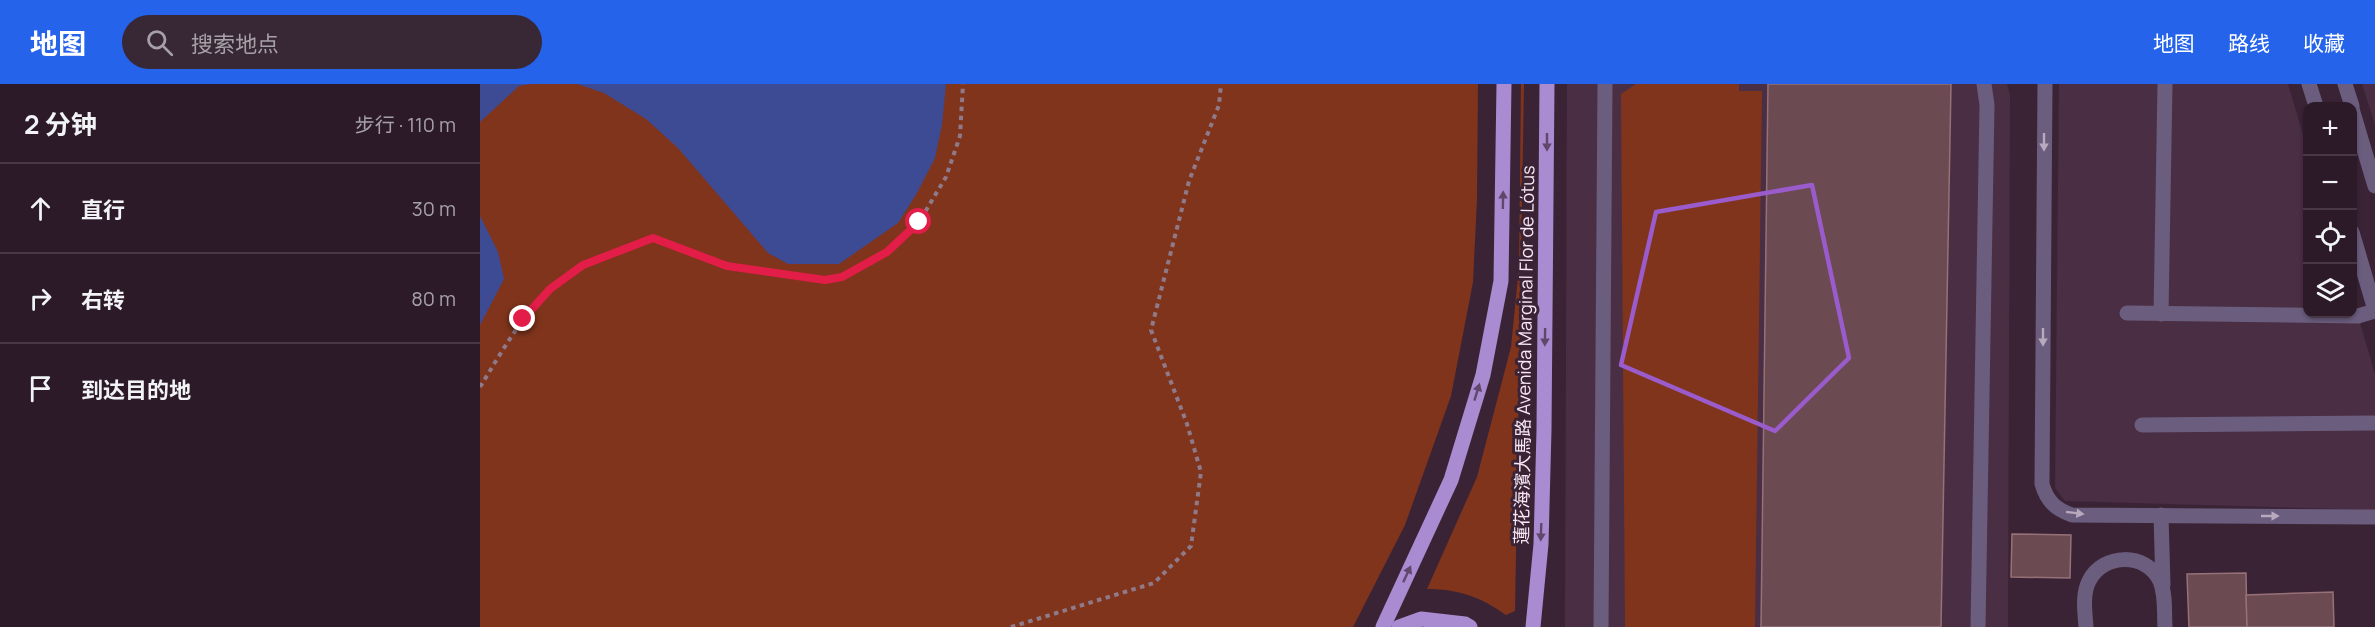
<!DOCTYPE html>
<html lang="zh">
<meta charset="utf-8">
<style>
body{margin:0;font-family:Manrope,"Noto Sans SC",sans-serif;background:#382734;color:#f1f3f6}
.controls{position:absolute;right:18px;top:18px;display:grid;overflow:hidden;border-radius:12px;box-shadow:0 2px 4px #0004}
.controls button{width:54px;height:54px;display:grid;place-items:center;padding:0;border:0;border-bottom:2px solid #483845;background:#2c1a28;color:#f1f3f6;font:30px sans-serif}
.stop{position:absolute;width:18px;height:18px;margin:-14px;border:4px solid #e11d48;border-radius:50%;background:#fff}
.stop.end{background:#e11d48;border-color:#fff;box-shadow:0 2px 6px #0008}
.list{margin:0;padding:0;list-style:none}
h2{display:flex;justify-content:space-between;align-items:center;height:78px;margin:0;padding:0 24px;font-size:26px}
h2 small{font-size:20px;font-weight:400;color:#a6a1a8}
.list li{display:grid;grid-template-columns:39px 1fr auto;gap:18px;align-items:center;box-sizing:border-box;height:90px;padding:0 24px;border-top:2px solid #483845}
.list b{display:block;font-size:22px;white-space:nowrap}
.list em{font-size:20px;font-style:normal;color:#a6a1a8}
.icon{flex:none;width:33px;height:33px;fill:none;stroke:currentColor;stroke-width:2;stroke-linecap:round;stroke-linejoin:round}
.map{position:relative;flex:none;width:1895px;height:543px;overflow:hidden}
header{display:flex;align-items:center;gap:36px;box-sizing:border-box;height:84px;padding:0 30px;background:#2563eb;color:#fff}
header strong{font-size:28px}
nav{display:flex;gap:33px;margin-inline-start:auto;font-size:21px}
.search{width:420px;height:54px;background:#382734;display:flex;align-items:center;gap:15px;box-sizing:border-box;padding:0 21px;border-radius:33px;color:#a6a1a8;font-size:22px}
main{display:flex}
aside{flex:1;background:#2c1a28}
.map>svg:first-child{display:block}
.built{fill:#4a2e44}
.green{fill:#80341c}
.water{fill:#3c4b94}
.building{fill:#6c4a51;stroke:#967178;stroke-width:1.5}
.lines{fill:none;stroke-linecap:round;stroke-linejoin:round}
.path{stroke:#8f7a8a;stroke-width:4;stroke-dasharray:4.5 4.5;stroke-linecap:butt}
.service{stroke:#6b5d7e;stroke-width:15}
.minor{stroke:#6b5d7e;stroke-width:15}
.primary{stroke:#a88bd0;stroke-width:15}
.oneway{fill:#61476c}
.oneway2{fill:#b9a9bf}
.route{stroke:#e11d48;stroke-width:8}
.marked{fill:none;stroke:#9a5bcc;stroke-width:4.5;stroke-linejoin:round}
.labels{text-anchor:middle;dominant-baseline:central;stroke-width:6;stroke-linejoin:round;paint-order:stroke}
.street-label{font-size:18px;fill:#f8e8f4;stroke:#3b2336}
</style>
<header>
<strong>地图</strong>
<div class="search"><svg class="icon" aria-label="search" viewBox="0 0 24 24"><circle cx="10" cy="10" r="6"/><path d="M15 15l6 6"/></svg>搜索地点</div>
<nav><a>地图</a><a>路线</a><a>收藏</a></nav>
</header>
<main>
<aside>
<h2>2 分钟<small>步行 · 110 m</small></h2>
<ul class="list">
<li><svg class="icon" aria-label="ahead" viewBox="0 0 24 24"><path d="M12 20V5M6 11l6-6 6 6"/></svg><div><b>直行</b></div><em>30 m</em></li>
<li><svg class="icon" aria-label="right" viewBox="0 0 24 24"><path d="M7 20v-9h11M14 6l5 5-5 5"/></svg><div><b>右转</b></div><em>80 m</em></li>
<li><svg class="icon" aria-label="arrive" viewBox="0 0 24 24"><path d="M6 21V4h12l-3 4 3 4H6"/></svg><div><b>到达目的地</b></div></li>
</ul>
</aside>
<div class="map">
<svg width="1895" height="543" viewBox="0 0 1895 543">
<rect width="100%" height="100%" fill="#3b2336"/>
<g class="built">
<polygon points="1087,0 1527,0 1530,11 1528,543 1085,543"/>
<polygon points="1579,0 1808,0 1827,64 1828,230 1872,230 1873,215 1895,290 1895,426 1585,417 1575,404"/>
<polygon points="1882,0 1895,0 1895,41"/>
</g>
<g class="green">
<polygon points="0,0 998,0 997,115 993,198 971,312 925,441 873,543 0,543"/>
<path d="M 1041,0 L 1044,0 L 1035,527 L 1026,531 C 1001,513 978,505 947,505 L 997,393 L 1031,263 L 1039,183 Z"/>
<polygon points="1156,0 1259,0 1259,7 1282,7 1275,543 1145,543 1141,10"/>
</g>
<g class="water">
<polygon points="0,0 51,0 39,2 0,38"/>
<polygon points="97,0 466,0 462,41 455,74 437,109 418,139 359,180 308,180 288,169 198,64 166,35 124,9"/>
<polygon points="0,132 18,168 24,195 0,241"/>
</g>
<g class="building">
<polygon points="1288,0 1471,0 1461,543 1281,543"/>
<polygon points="1532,450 1591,451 1590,494 1531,493"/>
<polygon points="1766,489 1767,543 1709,543 1707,490"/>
<polygon points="1853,508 1854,543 1767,543 1766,511"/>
</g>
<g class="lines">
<g class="path">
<path d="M 0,303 C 28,258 55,206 104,181 C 125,169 150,163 173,154 L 247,182 L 345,196 L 362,193 L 407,168 L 439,138 L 466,93 L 480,52 L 483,0"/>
<polyline points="531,543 674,499 711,462 721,388 707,340 671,246 709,97 739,21 741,0"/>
</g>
<g class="service">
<polyline points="1647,229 1878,232 1895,227"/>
<polyline points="1681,230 1685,0"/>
<polyline points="1662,341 1895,339"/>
<polyline points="1681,431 1683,501"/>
<polyline points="1121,543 1125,0"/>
<polyline points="1498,543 1507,21 1504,0"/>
<path d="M 1606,543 C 1605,528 1602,511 1609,497 C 1623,469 1666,468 1680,497 C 1686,511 1684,528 1685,543"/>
</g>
<g class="minor">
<path d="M 1565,0 L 1562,400 C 1567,417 1575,425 1592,431 L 1895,433"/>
<polyline points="1829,0 1836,22"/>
<polyline points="1865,0 1872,22"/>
<polyline points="1872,25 1895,102"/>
<polyline points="1872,148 1895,226"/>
</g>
<g class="primary">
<polyline points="903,543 971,396 1003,291 1021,197 1024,0"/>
<polyline points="919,543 941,535 985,540 990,543"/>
<polyline points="1053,543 1061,460 1064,346 1067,0"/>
</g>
</g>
<defs><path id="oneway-solid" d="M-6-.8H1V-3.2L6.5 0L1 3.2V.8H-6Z" transform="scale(1.5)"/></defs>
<g class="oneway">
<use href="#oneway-solid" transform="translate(1067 58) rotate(90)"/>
<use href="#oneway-solid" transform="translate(1023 116) rotate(-89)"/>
<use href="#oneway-solid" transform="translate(1065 253) rotate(91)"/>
<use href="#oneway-solid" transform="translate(997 308) rotate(-73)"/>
<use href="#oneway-solid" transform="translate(1061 448) rotate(92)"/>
<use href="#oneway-solid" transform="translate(927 490) rotate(-65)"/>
</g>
<g class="oneway2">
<use href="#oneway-solid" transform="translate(1564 58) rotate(90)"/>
<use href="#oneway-solid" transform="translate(1563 253) rotate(90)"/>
<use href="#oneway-solid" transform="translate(1595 429) rotate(7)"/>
<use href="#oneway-solid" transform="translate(1790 432)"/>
</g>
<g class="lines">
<polyline class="route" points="43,235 70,205 103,181 173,154 247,182 345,196 362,193 407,168 439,138"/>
</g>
<path class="marked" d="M 1332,101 L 1369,274 L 1295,347 L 1141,281 L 1176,128 Z"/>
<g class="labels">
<g class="street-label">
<text transform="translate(1044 271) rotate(-89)">蓮花海濱大馬路 Avenida Marginal Flor de Lótus</text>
</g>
</g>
</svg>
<div class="controls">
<button>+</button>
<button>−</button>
<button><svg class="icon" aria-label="locate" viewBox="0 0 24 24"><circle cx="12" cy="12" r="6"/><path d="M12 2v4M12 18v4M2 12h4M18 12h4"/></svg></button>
<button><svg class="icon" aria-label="layers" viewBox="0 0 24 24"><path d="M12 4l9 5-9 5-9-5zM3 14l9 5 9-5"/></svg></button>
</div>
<div class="stop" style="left:439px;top:138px"></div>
<div class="stop end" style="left:43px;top:235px"></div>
</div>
</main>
